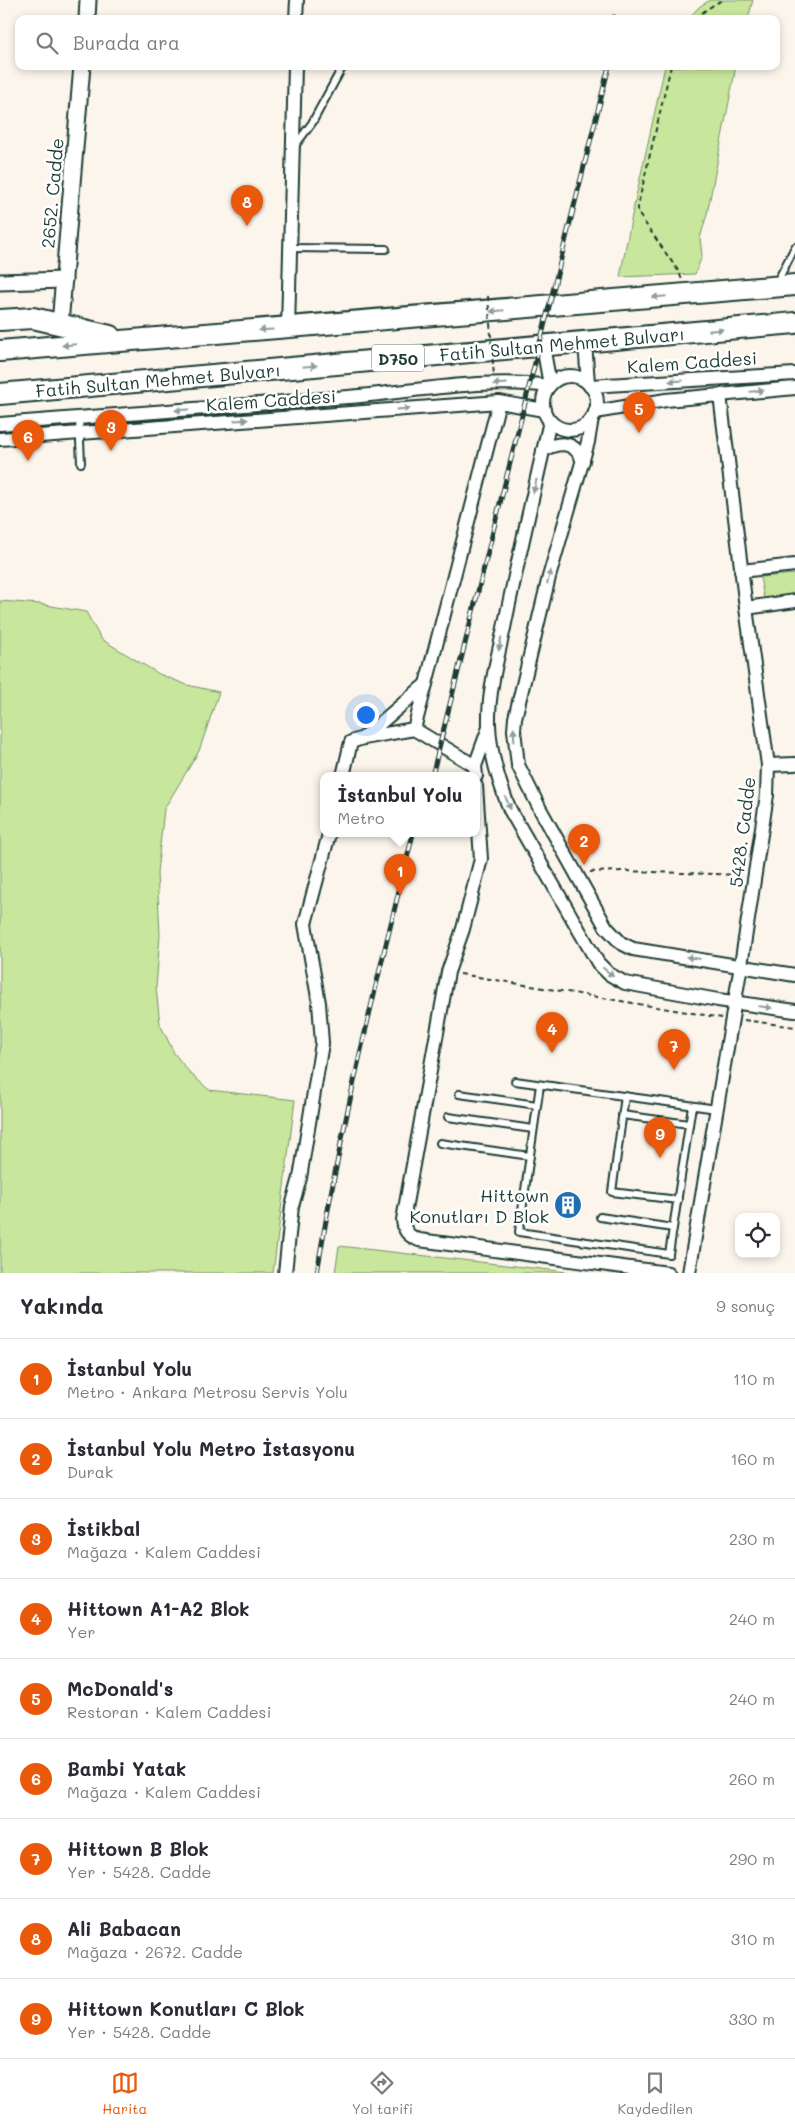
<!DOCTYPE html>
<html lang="tr">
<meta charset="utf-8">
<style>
body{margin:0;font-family:Mali,sans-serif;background:#f2f2f3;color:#2b2b33}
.controls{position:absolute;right:15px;bottom:15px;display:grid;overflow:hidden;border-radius:10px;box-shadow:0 2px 8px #0003}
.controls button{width:45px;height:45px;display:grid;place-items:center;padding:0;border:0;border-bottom:1px solid #e1e1e2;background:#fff;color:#2b2b33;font:25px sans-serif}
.you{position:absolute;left:365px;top:714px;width:18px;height:18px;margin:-12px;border:4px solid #fff;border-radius:50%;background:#1a73e8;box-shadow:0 0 0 8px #1a73e833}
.badge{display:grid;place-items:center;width:32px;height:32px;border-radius:50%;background:#ea580c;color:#fff;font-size:16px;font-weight:700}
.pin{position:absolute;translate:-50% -41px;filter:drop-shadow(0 1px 2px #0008)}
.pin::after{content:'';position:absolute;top:26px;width:18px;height:15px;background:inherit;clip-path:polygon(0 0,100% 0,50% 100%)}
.popup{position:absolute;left:320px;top:772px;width:160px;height:65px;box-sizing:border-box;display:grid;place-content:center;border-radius:10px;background:#fff;filter:drop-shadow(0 1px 4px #0005);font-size:16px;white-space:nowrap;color:#7c7c81}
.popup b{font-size:19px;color:#2b2b33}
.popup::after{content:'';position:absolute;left:50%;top:100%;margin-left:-10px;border:10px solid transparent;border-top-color:#fff}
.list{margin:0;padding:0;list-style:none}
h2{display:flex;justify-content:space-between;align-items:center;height:65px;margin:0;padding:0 20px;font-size:21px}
h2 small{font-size:16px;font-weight:400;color:#7c7c81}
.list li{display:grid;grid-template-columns:32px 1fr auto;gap:15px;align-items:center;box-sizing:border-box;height:80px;padding:0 20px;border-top:1px solid #e1e1e2}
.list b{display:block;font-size:19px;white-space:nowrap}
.list p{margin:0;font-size:16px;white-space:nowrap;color:#7c7c81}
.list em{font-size:16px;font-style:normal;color:#7c7c81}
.icon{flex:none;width:28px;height:28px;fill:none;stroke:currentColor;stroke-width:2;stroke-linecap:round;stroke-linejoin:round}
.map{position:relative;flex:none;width:795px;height:1273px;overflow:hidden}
.search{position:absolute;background:#fff;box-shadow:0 2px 8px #0003;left:15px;right:15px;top:15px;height:55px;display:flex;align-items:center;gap:12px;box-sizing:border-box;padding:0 18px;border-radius:10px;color:#7c7c81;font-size:19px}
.sheet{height:785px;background:#fff}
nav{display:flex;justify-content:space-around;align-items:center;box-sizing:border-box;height:70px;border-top:1px solid #e1e1e2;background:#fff;font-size:14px;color:#7c7c81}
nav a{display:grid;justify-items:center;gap:2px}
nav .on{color:#ea580c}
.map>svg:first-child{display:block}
.green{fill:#c9e69d;stroke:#749268}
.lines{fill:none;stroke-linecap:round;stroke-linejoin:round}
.service-casing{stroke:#1f3d34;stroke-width:10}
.minor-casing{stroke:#1f3d34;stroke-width:16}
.tertiary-casing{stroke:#1f3d34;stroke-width:19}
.trunk-casing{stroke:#1f3d34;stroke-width:24}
.path{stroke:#1f3d34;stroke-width:2;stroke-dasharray:5 4;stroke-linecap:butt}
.service{stroke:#fff;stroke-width:6}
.minor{stroke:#fff;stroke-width:12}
.tertiary{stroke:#fff;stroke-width:15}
.trunk{stroke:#fff;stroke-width:20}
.rail-casing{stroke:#1f3d34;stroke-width:5}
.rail{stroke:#fff;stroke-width:3;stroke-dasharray:9;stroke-linecap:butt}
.path-bridge{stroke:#1f3d34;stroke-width:2;stroke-dasharray:5 4;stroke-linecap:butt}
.oneway{fill:#8f9e9a}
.labels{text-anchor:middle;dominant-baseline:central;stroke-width:5;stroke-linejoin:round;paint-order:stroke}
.shield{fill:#fff;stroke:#627771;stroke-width:1}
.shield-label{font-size:16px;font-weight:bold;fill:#1f3d34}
.street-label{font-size:18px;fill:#1f3d34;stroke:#fff}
.poi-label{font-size:18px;fill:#1f3d34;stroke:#fff;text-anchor:end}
</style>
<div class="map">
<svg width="795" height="1273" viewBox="0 0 795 1273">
<rect width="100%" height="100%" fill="#fcf5ec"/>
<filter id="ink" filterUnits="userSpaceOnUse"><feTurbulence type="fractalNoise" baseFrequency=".02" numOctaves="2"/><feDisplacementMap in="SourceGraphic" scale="10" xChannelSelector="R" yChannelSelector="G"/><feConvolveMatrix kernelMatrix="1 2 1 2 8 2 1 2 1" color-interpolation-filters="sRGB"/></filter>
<g filter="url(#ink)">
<g class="green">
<polygon points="710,0 753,0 748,19 688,19 699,7"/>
<polygon points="665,66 736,66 707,214 700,238 702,256 695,274 620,277 633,210"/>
<polygon points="795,574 795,596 764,599 760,577"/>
<polygon points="0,601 40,604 86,612 101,639 159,674 187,685 219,692 199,751 164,809 157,873 160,935 156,988 160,1024 174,1053 189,1072 209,1090 295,1100 273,1273 0,1273"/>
<polygon points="339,1246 576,1273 335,1273"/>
</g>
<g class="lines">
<g class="service-casing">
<g id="service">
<polyline points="294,147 312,123 343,66"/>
<polyline points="289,248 386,249"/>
<polyline points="776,284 795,247"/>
<polyline points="79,418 81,463"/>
<polyline points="515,1081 717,1109"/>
<polyline points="540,1085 519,1232 669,1254 692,1106"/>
<polyline points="459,1094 537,1105"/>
<polyline points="625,1096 612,1192 678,1200"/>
<polyline points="622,1115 689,1124"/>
<polyline points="448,1117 533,1129"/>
<polyline points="440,1143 530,1156"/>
<polyline points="600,1217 673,1228"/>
</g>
</g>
<g class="minor-casing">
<g id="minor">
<polyline points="296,19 297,0"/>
<polyline points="288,328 295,66"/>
<polyline points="585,342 588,383"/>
<polyline points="543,346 550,385"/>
<circle cx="570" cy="403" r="27"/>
<polyline points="590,386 795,374"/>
<polyline points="595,412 666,400 795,388"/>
<polyline points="592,418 588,442 549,577 515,718 514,730 518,765 540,809 606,927 621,943 633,949 795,975"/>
<path d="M 550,421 C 534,490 518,559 504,628 C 497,660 488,693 489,725 C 490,755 499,783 510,810 L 598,963 L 609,974 L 625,983 L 718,1000 L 795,1011"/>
<path d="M 0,424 C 116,414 232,407 348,397 C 414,392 483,377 549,386"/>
<polyline points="0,439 499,402 544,410"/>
<path d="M 543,450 C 560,441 575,441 583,461"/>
<polyline points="741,571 795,565"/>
<polyline points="746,608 795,601"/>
<polyline points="426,684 414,729 475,766"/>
<polyline points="363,738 426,684 499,402"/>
<polyline points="768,765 795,764"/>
<polyline points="343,776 351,742 363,738 414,729"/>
<polyline points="476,776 475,766 488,730"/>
<path d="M 476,786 L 481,859 L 463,929 L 448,972 L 403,1220 C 404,1231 408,1236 419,1240 L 668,1273"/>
<polyline points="285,1273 292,1206 300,1178 322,1043 319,1003 305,924 329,834"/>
<polyline points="689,1273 741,965 767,795 768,765 746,608 720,395"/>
</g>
</g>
<g class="tertiary-casing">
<g id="tertiary">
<polyline points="87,19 88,0"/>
<polyline points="0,282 64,280"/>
<polyline points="60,324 82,66"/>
</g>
</g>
<g class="trunk-casing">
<g id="trunk">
<polyline points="0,320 33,318 110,336"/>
<polyline points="0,351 795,285"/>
<polyline points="0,394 795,323"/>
</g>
</g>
<g class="path">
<polyline points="695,19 707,9 722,0"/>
<polyline points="671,66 638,205 638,213 679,272 682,280"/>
<polyline points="590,872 623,871 743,875"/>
<polyline points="460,974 722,1018"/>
<polyline points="744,1020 795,1027"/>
</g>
<use href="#service" class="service"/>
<use href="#minor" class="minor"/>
<use href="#tertiary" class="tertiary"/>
<use href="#trunk" class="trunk"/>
<g class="rail-casing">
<g id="rail">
<polyline points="613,19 614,17"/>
<polyline points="432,776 609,66"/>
<path d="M 317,1273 C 341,1125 377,979 413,834"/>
</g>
</g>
<use href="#rail" class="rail"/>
<polyline class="path-bridge" points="488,296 494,377"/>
</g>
<defs><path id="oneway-solid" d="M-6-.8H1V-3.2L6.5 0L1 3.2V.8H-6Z" transform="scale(1.25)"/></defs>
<g class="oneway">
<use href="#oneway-solid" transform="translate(659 297) rotate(175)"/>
<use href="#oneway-solid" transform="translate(497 311) rotate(175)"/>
<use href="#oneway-solid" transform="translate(266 330) rotate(176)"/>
<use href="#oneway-solid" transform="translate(716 330) rotate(-5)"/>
<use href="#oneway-solid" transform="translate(69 345) rotate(175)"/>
<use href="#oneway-solid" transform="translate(310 366) rotate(-5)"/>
<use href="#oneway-solid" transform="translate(676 381) rotate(176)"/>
<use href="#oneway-solid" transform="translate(500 384) rotate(177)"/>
<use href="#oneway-solid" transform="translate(757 391) rotate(-5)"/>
<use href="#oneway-solid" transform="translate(403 409) rotate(-4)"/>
<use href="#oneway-solid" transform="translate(182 410) rotate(176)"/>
<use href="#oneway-solid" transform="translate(241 420) rotate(-4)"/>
<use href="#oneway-solid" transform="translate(535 486) rotate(103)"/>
<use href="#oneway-solid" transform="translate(549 577) rotate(-75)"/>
<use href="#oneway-solid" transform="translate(500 644) rotate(101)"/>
<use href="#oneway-solid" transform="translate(514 735) rotate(-93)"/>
<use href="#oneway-solid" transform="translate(508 803) rotate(67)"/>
<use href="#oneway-solid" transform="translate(693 958) rotate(-172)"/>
<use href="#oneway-solid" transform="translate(608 972) rotate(40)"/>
<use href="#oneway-solid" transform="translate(765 1007) rotate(8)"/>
</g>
</g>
<defs>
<g id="building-disc" transform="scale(1.4375)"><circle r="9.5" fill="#1f6fb2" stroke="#fff"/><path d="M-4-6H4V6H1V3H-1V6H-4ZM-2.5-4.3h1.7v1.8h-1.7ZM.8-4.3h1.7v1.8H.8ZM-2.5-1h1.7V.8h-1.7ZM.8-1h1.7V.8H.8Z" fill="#fff"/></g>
</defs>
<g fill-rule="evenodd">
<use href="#building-disc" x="568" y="1205"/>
</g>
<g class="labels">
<rect class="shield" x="372" y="344.5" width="52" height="27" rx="4"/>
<g class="shield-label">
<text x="398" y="358">D750</text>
</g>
<g class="street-label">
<text transform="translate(52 193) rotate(-85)">2652. Cadde</text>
<text transform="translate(562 344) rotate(-5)">Fatih Sultan Mehmet Bulvarı</text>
<text transform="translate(692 362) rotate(-4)">Kalem Caddesi</text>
<text transform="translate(158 380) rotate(-5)">Fatih Sultan Mehmet Bulvarı</text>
<text transform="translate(271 400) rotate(-4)">Kalem Caddesi</text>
<text transform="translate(742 832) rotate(-83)">5428. Cadde</text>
</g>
<g class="poi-label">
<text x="549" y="1195">Hittown<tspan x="549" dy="21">Konutları D Blok</tspan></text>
</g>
</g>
</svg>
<div class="controls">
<button><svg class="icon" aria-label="locate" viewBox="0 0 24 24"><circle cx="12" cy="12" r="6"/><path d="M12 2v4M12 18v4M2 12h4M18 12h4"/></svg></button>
</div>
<div class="you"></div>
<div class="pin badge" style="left:400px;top:895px">1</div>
<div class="popup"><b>İstanbul Yolu</b>Metro</div>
<div class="pin badge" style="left:584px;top:865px">2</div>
<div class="pin badge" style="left:111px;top:451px">3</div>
<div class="pin badge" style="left:552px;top:1053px">4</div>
<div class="pin badge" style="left:639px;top:433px">5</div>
<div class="pin badge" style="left:28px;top:461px">6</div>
<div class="pin badge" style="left:674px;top:1070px">7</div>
<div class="pin badge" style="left:247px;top:226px">8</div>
<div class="pin badge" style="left:660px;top:1158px">9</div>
<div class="search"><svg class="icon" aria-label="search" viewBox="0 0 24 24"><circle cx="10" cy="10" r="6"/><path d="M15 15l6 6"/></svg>Burada ara</div>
</div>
<section class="sheet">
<h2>Yakında<small>9 sonuç</small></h2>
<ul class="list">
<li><span class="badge">1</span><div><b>İstanbul Yolu</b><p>Metro · Ankara Metrosu Servis Yolu</p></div><em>110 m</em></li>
<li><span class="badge">2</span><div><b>İstanbul Yolu Metro İstasyonu</b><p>Durak</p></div><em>160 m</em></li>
<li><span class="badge">3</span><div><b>İstikbal</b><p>Mağaza · Kalem Caddesi</p></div><em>230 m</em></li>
<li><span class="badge">4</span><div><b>Hittown A1-A2 Blok</b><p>Yer</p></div><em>240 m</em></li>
<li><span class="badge">5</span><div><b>McDonald's</b><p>Restoran · Kalem Caddesi</p></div><em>240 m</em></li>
<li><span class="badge">6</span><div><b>Bambi Yatak</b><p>Mağaza · Kalem Caddesi</p></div><em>260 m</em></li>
<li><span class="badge">7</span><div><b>Hittown B Blok</b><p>Yer · 5428. Cadde</p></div><em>290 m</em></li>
<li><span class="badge">8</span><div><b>Ali Babacan</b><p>Mağaza · 2672. Cadde</p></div><em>310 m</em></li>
<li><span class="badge">9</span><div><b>Hittown Konutları C Blok</b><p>Yer · 5428. Cadde</p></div><em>330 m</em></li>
</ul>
</section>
<nav>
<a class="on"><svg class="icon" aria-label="map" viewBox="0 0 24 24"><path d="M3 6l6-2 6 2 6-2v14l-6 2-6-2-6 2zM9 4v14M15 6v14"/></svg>Harita</a>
<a><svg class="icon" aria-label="directions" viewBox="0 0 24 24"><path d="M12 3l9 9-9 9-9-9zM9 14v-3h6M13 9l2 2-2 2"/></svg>Yol tarifi</a>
<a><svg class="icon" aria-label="saved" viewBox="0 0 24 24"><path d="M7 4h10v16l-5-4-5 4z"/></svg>Kaydedilen</a>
</nav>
